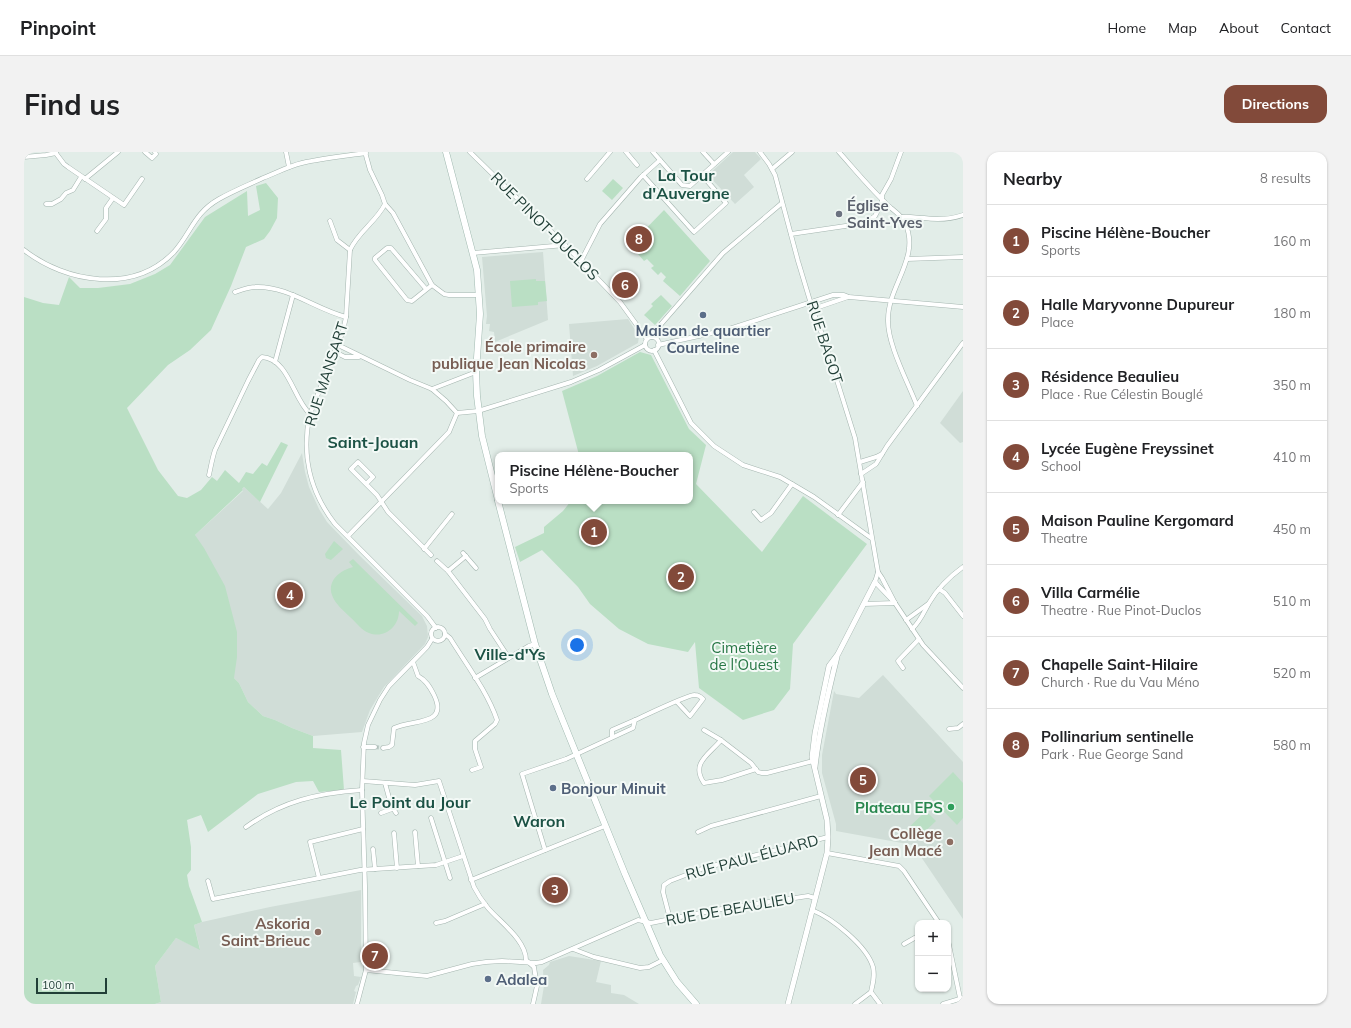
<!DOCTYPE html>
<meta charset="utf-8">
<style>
body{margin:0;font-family:Mulish,sans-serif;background:#f2f2f2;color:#202124}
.controls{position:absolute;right:12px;bottom:12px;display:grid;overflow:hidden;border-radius:8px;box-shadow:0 1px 3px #0004}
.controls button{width:36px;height:36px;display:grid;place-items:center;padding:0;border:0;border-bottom:1px solid #e0e0e0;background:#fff;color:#202124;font:20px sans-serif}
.scale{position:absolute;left:12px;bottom:10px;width:71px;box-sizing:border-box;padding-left:4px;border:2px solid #213f37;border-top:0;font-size:11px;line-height:14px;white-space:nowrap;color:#213f37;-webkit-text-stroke:3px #f3f9f6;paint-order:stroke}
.you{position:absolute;left:553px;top:493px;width:14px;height:14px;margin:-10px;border:3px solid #fff;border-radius:50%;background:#1a73e8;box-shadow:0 0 0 6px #1a73e833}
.badge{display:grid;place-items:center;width:26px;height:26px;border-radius:50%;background:#824a3a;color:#fff;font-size:13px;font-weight:700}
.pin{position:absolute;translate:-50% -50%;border:2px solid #fff;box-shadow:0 1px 4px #0006}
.popup{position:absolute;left:471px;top:300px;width:198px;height:52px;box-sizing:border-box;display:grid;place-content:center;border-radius:8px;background:#fff;filter:drop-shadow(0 1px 3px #0005);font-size:13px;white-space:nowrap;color:#757577}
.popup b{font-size:15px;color:#202124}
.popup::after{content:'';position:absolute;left:50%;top:100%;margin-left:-8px;border:8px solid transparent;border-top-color:#fff}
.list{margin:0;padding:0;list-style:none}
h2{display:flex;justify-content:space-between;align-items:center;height:52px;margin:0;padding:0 16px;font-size:17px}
h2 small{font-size:13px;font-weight:400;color:#757577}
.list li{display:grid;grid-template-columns:26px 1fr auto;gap:12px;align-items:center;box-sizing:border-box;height:72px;padding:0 16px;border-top:1px solid #e0e0e0}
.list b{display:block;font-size:15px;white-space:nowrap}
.list p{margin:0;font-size:13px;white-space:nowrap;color:#757577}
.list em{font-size:13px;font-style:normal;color:#757577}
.map{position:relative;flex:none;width:939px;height:852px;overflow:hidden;border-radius:12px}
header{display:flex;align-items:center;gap:24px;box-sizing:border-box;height:56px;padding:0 20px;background:#fff;border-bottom:1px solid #e0e0e0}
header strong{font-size:19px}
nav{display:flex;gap:22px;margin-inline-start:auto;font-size:14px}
.intro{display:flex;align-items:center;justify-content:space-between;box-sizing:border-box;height:96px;padding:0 24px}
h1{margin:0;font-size:28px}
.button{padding:10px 18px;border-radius:12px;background:#824a3a;color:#fff;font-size:14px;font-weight:700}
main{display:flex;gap:24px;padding:0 24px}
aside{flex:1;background:#fff;border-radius:12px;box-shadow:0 1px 3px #0004}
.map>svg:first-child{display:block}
.built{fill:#d0ddd7}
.green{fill:#badfc4}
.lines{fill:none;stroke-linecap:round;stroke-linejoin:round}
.minor-tunnel{stroke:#bbcac5;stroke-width:4;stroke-dasharray:4 2;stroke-linecap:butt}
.minor-casing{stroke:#a4b5af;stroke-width:5}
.tertiary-casing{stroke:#a4b5af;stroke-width:6}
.secondary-casing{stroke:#a0b9b0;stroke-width:7}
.minor{stroke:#fff;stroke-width:4}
.tertiary{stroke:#fff;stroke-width:5}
.secondary{stroke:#fff;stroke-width:6}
.worship-dot{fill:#6b7280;stroke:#f3f9f6;stroke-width:1.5}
.service-dot{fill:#5c6f8a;stroke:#f3f9f6;stroke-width:1.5}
.education-dot{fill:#8d6e63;stroke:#f3f9f6;stroke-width:1.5}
.leisure-dot{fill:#2e9e5b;stroke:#f3f9f6;stroke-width:1.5}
.labels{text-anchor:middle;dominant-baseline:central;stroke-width:4;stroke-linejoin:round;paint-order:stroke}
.worship-label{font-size:15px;font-weight:bold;fill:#5b616d;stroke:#f3f9f6;text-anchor:start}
.street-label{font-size:15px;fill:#213f37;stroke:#f3f9f6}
.service-label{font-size:15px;font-weight:bold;fill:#4e5e75;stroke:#f3f9f6;text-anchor:start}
.education-label{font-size:15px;font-weight:bold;fill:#785e54;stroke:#f3f9f6;text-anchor:end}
.park-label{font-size:15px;fill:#297847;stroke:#f3f9f6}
.leisure-label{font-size:15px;font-weight:bold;fill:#27864d;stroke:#f3f9f6;text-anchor:end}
.neighbourhood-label{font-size:16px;font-weight:bold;fill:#1c5245;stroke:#f3f9f6}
</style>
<header>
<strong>Pinpoint</strong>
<nav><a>Home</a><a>Map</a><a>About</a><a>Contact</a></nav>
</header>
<div class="intro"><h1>Find us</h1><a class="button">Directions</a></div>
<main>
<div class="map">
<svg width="939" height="852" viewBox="0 0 939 852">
<rect width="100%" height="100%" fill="#e2ede8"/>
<g class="built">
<polygon points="709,0 731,0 737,7 720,23 730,35 711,52 684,23"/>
<polygon points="519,100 524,168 471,190 470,180 465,179 466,172 462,172 463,164 458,105"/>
<polygon points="604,167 615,184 614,191 573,214 549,224 545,172"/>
<polygon points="939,239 939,290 936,291 916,271"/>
<polygon points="278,301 281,320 285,335 295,357 303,370 335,403 398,464 403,474 404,485 401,492 360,535 355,543 346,558 338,580 289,584 268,576 251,568 239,564 224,550 215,531 210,526 171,383 219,339 218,337 220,335 244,357 257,341"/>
<polygon points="859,523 939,610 939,767 889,693 812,679 812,672 798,621 798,603 810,539 812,542 835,546"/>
<polygon points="337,738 337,810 329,811 330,824 337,825 334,833 332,834 330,839 332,840 329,852 131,852 137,850 131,814 152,786 176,797 170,773 178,770 246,755"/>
<polygon points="545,804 577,809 572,830 587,833 587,841 600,843 615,852 517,852 520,834 519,818 525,813 526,810"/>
</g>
<g class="green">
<polygon points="589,27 599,36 588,48 578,39"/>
<polygon points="242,31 254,46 253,66 246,79 240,87 222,95 207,134 187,178 166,198 144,213 103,256 134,318 154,344 163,346 177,338 188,325 193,329 201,318 215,331 222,320 229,322 238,311 243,314 257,290 264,293 236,350 220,335 218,337 219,338 171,383 180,396 201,434 213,480 213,505 210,526 215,531 224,550 239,564 251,568 268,576 289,584 289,596 317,598 320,638 295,640 289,629 272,630 234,642 184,680 177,663 163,668 167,695 167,718 163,723 165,734 178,770 170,773 176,798 152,786 131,814 137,850 131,852 0,852 0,145 19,151 35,153 45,125 56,136 74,136 106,132 131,122 146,113 181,65 223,39 224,64 236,58 232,34"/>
<polygon points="640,58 686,109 656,144 639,129 642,125 637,120 634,123 627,116 630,114 623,107 620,109 614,102 615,101 609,94 607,96 605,94"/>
<polygon points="512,127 512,129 521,129 523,149 514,150 514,153 488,155 486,129"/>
<polygon points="637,143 648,154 631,173 620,163 629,154 627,152"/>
<polygon points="616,200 627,203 665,277 682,293 672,332 738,400 779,344 843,392 769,492 766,537 750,558 719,568 675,536 671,490 664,500 624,492 595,477 566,452 554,435 518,398 496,410 491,395 520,381 520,375 539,359 547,349 666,349 666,303 555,303 538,239 573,224"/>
<polygon points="310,389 319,397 307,408 302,406 301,402"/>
<path d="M 329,407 L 394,471 L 391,474 L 375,459 C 375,475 360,487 345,481 C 337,478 332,470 326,465 C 320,459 311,452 308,443 C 303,428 317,418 329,415 L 325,410 Z"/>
<polygon points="929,620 939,631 939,666 933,673 905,644"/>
<polygon points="902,659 912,669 891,689 881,679"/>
</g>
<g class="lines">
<polyline class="minor-tunnel" points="351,595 359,596"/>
<g class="minor-casing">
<g id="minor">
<polyline points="31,0 40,12 44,15 100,53 118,27"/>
<polyline points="121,0 128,6 132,2 131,0"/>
<polyline points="262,0 265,15"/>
<polyline points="341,0 346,18 358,43 361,52 369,61 408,133 420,142 425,143 455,143"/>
<polyline points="446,0 547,99 596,150 623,187"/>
<polyline points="602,0 613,13"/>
<polyline points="629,0 658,33 666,34 704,0"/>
<polyline points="679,0 690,12"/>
<polyline points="736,0 745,12 751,23 774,109 790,162 800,187 831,286 854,420 851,430 871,451"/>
<path d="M 815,0 C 832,19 848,39 867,56 C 873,61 878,64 881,71 C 897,105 864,134 864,167 C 863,192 884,230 893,254"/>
<polyline points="0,5 22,3 32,1"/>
<polyline points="748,17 768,0"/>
<polyline points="619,23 670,80 702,51 678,23"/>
<polyline points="61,27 94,0"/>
<polyline points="563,27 586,0"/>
<polyline points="22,52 28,52 37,47 42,41 49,38 57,25"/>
<path d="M 361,52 C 352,70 334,80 326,98 L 322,165 L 319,179 L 286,262 C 277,302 286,340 311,372 L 403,464 L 412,476"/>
<path d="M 878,65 C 886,64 893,66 900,66 C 913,68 927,67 939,63"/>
<polyline points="306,69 313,88 326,98"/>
<polyline points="73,79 82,67 82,56 89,46"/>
<polyline points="767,82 835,72 844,69 851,64 858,51 858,43 867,27 877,0"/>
<path d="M 0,98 C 42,131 110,142 150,100 C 167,81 170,61 195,47 C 209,39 224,33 239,26 C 252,21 265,14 278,11 C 299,6 321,4 342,1"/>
<polyline points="449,101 541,93"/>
<polyline points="883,107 939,105"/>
<polyline points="557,109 576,72 617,25 636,8"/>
<polyline points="402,137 367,96 363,96 351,106 351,108 383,148 388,149 408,133"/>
<path d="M 211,140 C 217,138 225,135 232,135 C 264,134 291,157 322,165"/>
<polyline points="789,157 824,145"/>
<polyline points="628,185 632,178 699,101 758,51"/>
<circle cx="628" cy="192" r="7"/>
<polyline points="314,193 386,228 408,237 422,249 433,261"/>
<polyline points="634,193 702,178 809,143 820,143 825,145 939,155"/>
<polyline points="630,198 667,271 690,294 719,313 756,325 768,332 790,345 847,386"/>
<polyline points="311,200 321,205 335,205"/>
<polyline points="251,210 269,143"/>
<polyline points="408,237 452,220"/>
<polyline points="433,261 454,259 547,230 575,218 621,193"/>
<polyline points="836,310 852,305 858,302"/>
<polyline points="837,322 852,312 863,294 939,191"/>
<path d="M 185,323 C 187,314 188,307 191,298 L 224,229 L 235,208 L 238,205 C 265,207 269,247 286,262"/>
<polyline points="342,332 349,325 334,310 327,317 353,343 364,360 407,403"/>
<polyline points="730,360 737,368 747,361 768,332"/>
<polyline points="814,363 839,330"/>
<polyline points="324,384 425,280 433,261"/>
<polyline points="400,397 428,362"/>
<polyline points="439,401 452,416"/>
<polyline points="413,409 424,419 461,467 466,477 485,506"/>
<polyline points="424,419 442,404"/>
<polyline points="854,420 858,426 871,451 899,493 939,536"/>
<polyline points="915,437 921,441 939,464"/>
<polyline points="840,452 871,451"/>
<polyline points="882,468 904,452"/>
<circle cx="414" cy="482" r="7"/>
<path d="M 888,477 C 896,470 900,460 905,451 C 914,436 925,425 939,415"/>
<path d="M 421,482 L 426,486 C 442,512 463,539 473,568 L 471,572 L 451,589 L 451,597 L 457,615 L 448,618"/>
<polyline points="879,516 874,509 895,487"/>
<polyline points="451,526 505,494 511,492"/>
<polyline points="925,577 934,576 939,572"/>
<polyline points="680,578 697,588 727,611 734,620 738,621 743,621 789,609"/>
<polyline points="588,585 588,578 611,568"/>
<path d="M 697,588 C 686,602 666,611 680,631 L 698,628 L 732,617"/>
<polyline points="339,595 351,595"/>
<path d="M 359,596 L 365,595 L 368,593 L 370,576 C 389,567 425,574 410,543 C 406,535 402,528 394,524 L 389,510"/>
<path d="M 339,629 L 391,633 L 415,629 L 450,735 C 454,743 459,750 464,756 C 476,770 502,788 502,808 L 510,815 L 513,834 L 509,852"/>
<polyline points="361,631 367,653 372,661"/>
<polyline points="357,661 368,657"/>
<polyline points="407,666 426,726"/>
<path d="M 222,675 C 258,649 294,641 338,638"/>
<polyline points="391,680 394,714"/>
<polyline points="674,680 687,674 797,644"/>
<polyline points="370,681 373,716"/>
<polyline points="349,697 351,717"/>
<path d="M 521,698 L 498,622 L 542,607 L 609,576 L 611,568 C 620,564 665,542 671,543 C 675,543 677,545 679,547 L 666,564 L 653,550"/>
<polyline points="803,701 875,714 880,719 915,771"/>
<polyline points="295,726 286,690 339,677"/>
<polyline points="447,728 581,674"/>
<polyline points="184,729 189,747 336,718 412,713 439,704"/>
<path d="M 788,758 C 808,766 843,794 849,815 C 851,824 849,831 847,840 L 856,852"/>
<polyline points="646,767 639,740 640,733 646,729 680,716 804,685"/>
<polyline points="412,771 421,769 461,752"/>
<polyline points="924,788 936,846"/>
<polyline points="880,792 894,784"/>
<polyline points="549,797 570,805 616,816 625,815 639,808"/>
<polyline points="342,818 403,824 448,812 462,810 478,809 512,811 518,810 614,768 627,771 691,758 784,744 791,746"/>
<polyline points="333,852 342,818 341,734 338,638 340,591 344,573 356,548 365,534 403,495 408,487"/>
<polyline points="831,852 847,840"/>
<polyline points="919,852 939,846"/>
</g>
</g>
<g class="tertiary-casing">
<g id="tertiary">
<path d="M 791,615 C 795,578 804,541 813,505"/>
<polyline points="764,852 803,701 804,685 803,668 788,605 791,581 805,514 814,502 851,430"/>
</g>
</g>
<g class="secondary-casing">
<g id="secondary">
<polyline points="422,0 453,118 456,162 452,220 453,244 458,284 474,348"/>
<polyline points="474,349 511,492 528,542 601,722 636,803 653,830 672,852"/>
</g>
</g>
<use href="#minor" class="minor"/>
<use href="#tertiary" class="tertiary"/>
<use href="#secondary" class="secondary"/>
</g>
<circle class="worship-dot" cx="815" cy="62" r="4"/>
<g class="service-dot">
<circle cx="679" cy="163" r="4"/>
<circle cx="529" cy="636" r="4"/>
<circle cx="464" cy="827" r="4"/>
</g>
<g class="education-dot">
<circle cx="570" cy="203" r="4"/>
<circle cx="926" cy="690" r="4"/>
<circle cx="294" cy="780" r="4"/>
</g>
<circle class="leisure-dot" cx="927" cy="655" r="4"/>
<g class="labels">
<g class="worship-label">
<text x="823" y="53">Église<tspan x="823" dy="17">Saint-Yves</tspan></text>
</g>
<g class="street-label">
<text transform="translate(521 74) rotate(45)">RUE PINOT-DUCLOS</text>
<text transform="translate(801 190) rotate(72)">RUE BAGOT</text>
<text transform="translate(302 222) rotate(-72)">RUE MANSART</text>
<text transform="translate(728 705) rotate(-15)">RUE PAUL ÉLUARD</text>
<text transform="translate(706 757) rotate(-10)">RUE DE BEAULIEU</text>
</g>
<g class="service-label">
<text x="679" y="178" text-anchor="middle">Maison de quartier<tspan x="679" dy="17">Courteline</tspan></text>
<text x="537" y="636">Bonjour Minuit</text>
<text x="472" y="827">Adalea</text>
</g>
<g class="education-label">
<text x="562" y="194">École primaire<tspan x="562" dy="17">publique Jean Nicolas</tspan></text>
<text x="918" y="681">Collège<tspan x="918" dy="17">Jean Macé</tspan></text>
<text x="286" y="771">Askoria<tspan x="286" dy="17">Saint-Brieuc</tspan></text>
</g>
<g class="park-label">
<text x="720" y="495">Cimetière<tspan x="720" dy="17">de l'Ouest</tspan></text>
</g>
<g class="leisure-label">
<text x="919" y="655">Plateau EPS</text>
</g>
<g class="neighbourhood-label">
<text x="662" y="23">La Tour<tspan x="662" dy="18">d'Auvergne</tspan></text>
<text x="349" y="290">Saint-Jouan</text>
<text x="486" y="502">Ville-d'Ys</text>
<text x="386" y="650">Le Point du Jour</text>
<text x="515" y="669">Waron</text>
</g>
</g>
</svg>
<div class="controls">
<button>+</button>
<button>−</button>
</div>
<div class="scale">100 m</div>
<div class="you"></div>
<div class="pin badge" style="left:570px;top:380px">1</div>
<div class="popup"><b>Piscine Hélène-Boucher</b>Sports</div>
<div class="pin badge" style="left:657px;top:425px">2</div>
<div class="pin badge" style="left:531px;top:738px">3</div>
<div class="pin badge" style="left:266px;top:443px">4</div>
<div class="pin badge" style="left:839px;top:628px">5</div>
<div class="pin badge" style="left:601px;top:133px">6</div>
<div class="pin badge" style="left:351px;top:804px">7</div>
<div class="pin badge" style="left:615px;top:87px">8</div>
</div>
<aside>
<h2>Nearby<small>8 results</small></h2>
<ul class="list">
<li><span class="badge">1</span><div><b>Piscine Hélène-Boucher</b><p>Sports</p></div><em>160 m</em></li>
<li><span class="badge">2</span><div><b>Halle Maryvonne Dupureur</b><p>Place</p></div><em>180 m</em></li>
<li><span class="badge">3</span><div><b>Résidence Beaulieu</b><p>Place · Rue Célestin Bouglé</p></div><em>350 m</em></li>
<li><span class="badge">4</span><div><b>Lycée Eugène Freyssinet</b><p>School</p></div><em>410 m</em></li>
<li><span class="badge">5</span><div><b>Maison Pauline Kergomard</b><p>Theatre</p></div><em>450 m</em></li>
<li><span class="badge">6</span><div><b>Villa Carmélie</b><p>Theatre · Rue Pinot-Duclos</p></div><em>510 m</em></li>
<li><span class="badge">7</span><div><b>Chapelle Saint-Hilaire</b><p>Church · Rue du Vau Méno</p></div><em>520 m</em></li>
<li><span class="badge">8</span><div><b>Pollinarium sentinelle</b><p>Park · Rue George Sand</p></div><em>580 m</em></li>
</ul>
</aside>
</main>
